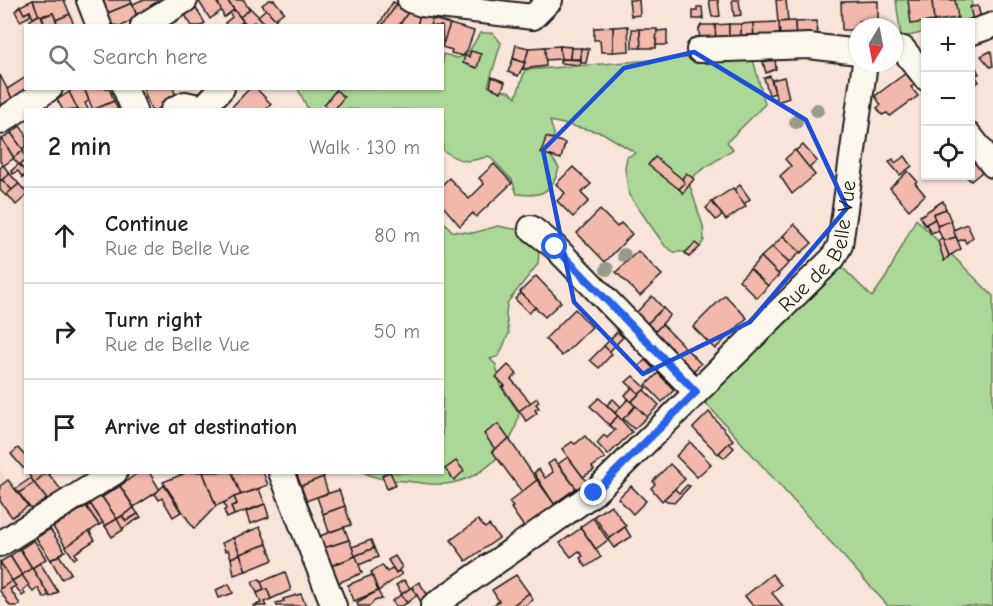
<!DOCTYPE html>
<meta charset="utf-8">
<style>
body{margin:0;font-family:"Comic Neue",sans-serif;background:#f6f6f6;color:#222}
.controls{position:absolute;right:18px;top:18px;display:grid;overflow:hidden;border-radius:0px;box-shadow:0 2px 4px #0004}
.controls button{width:54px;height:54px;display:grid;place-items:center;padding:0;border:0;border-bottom:2px solid #e0e0e0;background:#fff;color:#222;font:30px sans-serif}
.compass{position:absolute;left:849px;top:18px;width:54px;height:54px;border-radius:50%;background:#fff;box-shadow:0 2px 4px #0004;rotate:190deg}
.stop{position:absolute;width:18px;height:18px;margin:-14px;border:4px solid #2563eb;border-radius:50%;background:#fff}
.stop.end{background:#2563eb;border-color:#fff;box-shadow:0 2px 6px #0008}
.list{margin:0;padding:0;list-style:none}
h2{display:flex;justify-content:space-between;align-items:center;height:78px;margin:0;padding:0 24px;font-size:26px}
h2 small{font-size:20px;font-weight:400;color:#767676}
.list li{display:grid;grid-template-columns:39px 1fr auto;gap:18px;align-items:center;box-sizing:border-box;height:96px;padding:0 24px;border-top:2px solid #e0e0e0}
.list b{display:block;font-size:22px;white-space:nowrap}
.list p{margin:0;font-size:20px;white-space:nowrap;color:#767676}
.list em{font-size:20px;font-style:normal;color:#767676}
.icon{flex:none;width:33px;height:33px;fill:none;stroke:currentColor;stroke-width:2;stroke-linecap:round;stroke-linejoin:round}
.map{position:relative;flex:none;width:993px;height:606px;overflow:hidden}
.search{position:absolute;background:#fff;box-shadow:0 2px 4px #0004;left:24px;top:24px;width:420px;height:66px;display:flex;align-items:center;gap:15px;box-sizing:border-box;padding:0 21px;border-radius:0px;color:#767676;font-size:22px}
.panel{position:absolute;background:#fff;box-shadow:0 2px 4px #0004;left:24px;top:108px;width:420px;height:366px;border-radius:0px}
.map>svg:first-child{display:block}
.built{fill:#f6d7cc}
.green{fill:#acd897;stroke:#647a5a;stroke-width:1.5}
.building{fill:#f2b8ac;stroke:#1c1c1c;stroke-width:1.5}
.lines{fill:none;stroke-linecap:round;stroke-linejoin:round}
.minor-casing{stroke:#1c1c1c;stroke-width:28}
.minor{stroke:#fbf7ec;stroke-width:24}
.tree{fill:#9a9a89}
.route{stroke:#2563eb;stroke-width:8}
.marked{fill:none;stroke:#1d4ed8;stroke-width:4.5;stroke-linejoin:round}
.labels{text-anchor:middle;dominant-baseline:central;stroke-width:6;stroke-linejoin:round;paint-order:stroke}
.street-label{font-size:21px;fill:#1c1c1c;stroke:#fbf7ec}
</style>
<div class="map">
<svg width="993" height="606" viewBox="0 0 993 606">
<rect width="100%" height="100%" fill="#f8e4d9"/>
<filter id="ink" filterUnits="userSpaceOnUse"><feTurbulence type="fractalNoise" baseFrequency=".0167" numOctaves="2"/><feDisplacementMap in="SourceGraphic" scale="12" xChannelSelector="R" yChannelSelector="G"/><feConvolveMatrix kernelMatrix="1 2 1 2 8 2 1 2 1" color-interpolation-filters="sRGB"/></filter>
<g filter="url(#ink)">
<polygon class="built" points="0,470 38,520 0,544"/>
<g class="green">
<polygon points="896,0 971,0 975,20 965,22 926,22 925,32 901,38"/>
<path d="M 480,33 L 493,33 L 501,43 L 488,86 L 510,92 L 516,97 L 525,70 L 679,58 L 700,58 L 750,48 L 765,104 L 727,142 L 733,149 L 696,174 L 689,183 L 703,226 L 704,240 L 700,247 L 690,252 L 674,252 L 665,246 L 629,195 L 625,168 L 627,157 L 636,153 L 603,133 L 550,121 L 554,134 L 550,155 L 559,168 C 552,193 541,197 517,194 L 512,180 L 489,156 C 468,163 460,163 443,150 L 442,110 L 308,109 L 298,89 L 442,88 L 443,54 L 457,58 L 467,55 Z"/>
<polygon points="916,219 993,296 993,606 888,606 696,392 833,258 872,297 886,277"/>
<path d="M 443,221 L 452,231 L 473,233 L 498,226 L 524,231 L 539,251 L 538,264 L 507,303 L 506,316 L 509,333 L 499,356 L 490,359 L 496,365 L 501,387 L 519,413 C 513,448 488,475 452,483 C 438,486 421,483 406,481 C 391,480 378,480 365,473 L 442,472 Z"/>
</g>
<g class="building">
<polygon points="33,0 39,15 33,18 30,11 24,14 20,6"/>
<polygon points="33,0 64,0 70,14 56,20 53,13 39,16"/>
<polygon points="103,0 131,0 132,3 108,13"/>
<polygon points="142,0 165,0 137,17 133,4"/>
<polygon points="198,0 215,0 222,10 210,19"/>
<polygon points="223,0 227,0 234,10 224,17 218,3"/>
<polygon points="227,0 244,0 249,10 240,17"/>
<polygon points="269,0 274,0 284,12 275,19 262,5"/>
<polygon points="629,0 639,0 640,15 631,16"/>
<polygon points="709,0 718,0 720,16 712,17"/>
<polygon points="732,0 739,0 741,15 734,16"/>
<polygon points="776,0 786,0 788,21 778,22"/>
<polygon points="908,0 932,0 934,21 911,24"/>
<polygon points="932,0 955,0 958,18 934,21"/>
<polygon points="878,1 878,21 859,21 858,30 842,30 841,2"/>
<polygon points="393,2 397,4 385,25 378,26"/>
<polygon points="132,3 137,17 122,26 112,25 108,13"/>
<polygon points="397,4 408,12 399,26 386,26 383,24"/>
<polygon points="194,5 205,23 201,26 192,26 183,12"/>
<polygon points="20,6 24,14 30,11 30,16 20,21 15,11"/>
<polygon points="978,6 981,19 973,21 970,7"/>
<polygon points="249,7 266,24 264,26 257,26 254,22 248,26 240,17 249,10"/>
<polygon points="697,7 702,7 703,19 693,19 693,11 697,11"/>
<polygon points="266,9 277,21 274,26 265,26 266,24 258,16"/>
<polygon points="234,10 243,21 238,26 227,26 225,23 232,17 230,13"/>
<polygon points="408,12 420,15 417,26 399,26"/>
<polygon points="53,13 58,26 45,26 42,17"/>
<polygon points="70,14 74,26 58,26 56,20"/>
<polygon points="39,15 41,15 45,26 32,26 30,20"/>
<polygon points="420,15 433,19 430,26 417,26"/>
<polygon points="433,19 450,24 443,47 442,26 430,26"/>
<polygon points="795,21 796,40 780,41 779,22"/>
<polygon points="817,21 818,42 796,40 795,22"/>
<polygon points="779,22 780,41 754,42 753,23"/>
<polygon points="753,23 754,42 741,43 741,24"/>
<polygon points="450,24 474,31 467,51 463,56 451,53 452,50 442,47"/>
<polygon points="729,24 729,44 716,44 715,25"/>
<polygon points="729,24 741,24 741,43 729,44"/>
<polygon points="701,25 715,25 716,44 700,45 699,29"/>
<polygon points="628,26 629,51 613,52 613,27"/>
<polygon points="613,27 613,52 601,52 600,40 594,40 594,28"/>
<polygon points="632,29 640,29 641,48 632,48"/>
<polygon points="640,29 657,29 656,48 641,48"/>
<polygon points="667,30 667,45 656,45 657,31"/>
<polygon points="516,45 529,48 525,63 513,58"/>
<polygon points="560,46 561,59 545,60 545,47"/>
<polygon points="560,46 571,47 570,59 561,59"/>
<polygon points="545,47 546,66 523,69 529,48"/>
<polygon points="571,48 581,48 580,59 570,59"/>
<polygon points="581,48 589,49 586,63 581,63"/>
<polygon points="471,51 481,54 477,68 463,63 465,55 469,57"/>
<polygon points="991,51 993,66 990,67 981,56"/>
<polygon points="970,55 979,74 975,75 979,82 973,85 970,79"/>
<polygon points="513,59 525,63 518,76 508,72"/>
<polygon points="561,59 581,60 581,63 579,65 560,63"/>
<polygon points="775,59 776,69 766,73 763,62"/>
<polygon points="910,70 918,82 911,87 918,96 890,116 887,113 882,115 877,108 881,105 875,96"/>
<polygon points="0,75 15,104 0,112"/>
<polygon points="770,76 775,93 769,95 764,78"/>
<polygon points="26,77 26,88 39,88 15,104 7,89"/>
<polygon points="492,77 505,82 501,92 490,87"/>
<polygon points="784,77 789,98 777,102 772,80"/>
<polygon points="74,88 84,88 89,101 85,103 88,109 87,110 78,110 69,92"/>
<polygon points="84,88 109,88 114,101 93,110"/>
<polygon points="143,88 173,88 177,99 156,110 151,110"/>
<polygon points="250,88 256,88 271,104 266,110 229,110"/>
<polygon points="336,90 344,97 334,110 329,110 324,105"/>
<polygon points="69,92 78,110 63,110 57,100"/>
<polygon points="114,101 118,110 93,110"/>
<polygon points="20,126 26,134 26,146 22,149 11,133"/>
<polygon points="11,133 24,151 14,158 2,139"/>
<polygon points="546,137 565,143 561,159 541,153"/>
<polygon points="2,139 14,158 3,166 0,161 0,141"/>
<polygon points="803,145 817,161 809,168 795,151"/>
<polygon points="970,148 987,168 971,181 966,176 970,176"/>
<polygon points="795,150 815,175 792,194 780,176 791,166 785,159"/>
<polygon points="23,151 26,160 19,165 13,158"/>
<polygon points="905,156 912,166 900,175 889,162 893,159 895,163"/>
<polygon points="655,157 682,179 685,183 679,189 648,165"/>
<polygon points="19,164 26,173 23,178 18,171 13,174 11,171"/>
<polygon points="494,164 512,183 476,217 473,213 460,226 442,205 442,185 449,178 469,199 484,184 479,178"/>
<polygon points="3,165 10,174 0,181 0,168"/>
<polygon points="573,167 591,184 581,193 589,201 573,217 557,201 565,193 556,184"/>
<polygon points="908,171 917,181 915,183 925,195 909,210 890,188"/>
<polygon points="686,173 694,179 683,193 679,189 685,183 682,179"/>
<polygon points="10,174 19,184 12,190 2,180"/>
<polygon points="2,180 12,190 6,196 0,190 0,181"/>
<polygon points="19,184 26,192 26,196 16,205 7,194"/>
<polygon points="740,185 750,199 744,204 734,190"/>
<polygon points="733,188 746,206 726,220 712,202"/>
<polygon points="943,201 946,209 933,214 935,219 925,225 920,216"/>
<polygon points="712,202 722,215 716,220 706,208"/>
<polygon points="946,209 951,221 937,226 933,214"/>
<polygon points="600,210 617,227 621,223 632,234 605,262 577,233"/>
<polygon points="935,219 939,230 931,233 926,224"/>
<polygon points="951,221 956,237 943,241 937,226"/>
<polygon points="794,224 812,243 801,253 783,236"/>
<polygon points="967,224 973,237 966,243 964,239 958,241 953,230"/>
<polygon points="783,236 800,252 789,263 772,247"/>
<polygon points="956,237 961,249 949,256 943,241"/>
<polygon points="942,238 949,256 944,261 938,241"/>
<polygon points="695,243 700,247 689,257 685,253"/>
<polygon points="772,247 789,263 778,274 761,257"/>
<polygon points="638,251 662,275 640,296 616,272"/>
<polygon points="761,257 779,275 768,286 750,269"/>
<polygon points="750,269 768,286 757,298 739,280"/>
<polygon points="536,276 561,302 545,317 520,292"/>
<polygon points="521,293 535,307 529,313 515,299"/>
<polygon points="725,295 747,318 715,349 693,327"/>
<polygon points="652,296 663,308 647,324 636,313"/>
<polygon points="663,308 670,315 655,332 647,324"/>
<polygon points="575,309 592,327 562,356 545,339"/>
<polygon points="662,324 701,364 693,371 655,332"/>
<polygon points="617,332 623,337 609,352 604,346"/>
<polygon points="604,346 612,354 599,368 590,360"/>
<polygon points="645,360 653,368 646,375 638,367"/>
<polygon points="508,365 517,374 511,379 531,403 519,411 502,387 505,386 496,377"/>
<polygon points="658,373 674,390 662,402 646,385"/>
<polygon points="633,376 646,388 639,394 626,382"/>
<polygon points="633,387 639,394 631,402 625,395"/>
<polygon points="644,390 659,405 647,417 631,402"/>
<polygon points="537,398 539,402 536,404 539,408 535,410 537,413 526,421 519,411"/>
<polygon points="599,398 618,416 609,425 590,406"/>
<polygon points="613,399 621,407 615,413 607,405"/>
<polygon points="628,399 635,406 622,421 615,413"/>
<polygon points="636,406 647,417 634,429 623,419"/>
<polygon points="709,412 733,440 718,454 693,428"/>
<polygon points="618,416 632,432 608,455 597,443 604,435 607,438 615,430 609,425"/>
<polygon points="498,424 509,439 495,449 484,434"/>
<polygon points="585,436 605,458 592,467 594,470 583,477 562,449 572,442 575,444"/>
<polygon points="509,439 537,480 522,492 492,451"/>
<polygon points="690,442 711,464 697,477 676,456"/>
<polygon points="729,443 734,448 724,458 719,453"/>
<polygon points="18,448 26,457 26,466 23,468 11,454"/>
<polygon points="568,457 589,485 579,492 558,464"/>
<polygon points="554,460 576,488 554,504 534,473 539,469 545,478 553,472 548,464"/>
<polygon points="456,461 464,471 454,480 445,469"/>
<polygon points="670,464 685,479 662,501 651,488 655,484 653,481"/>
<polygon points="27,472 47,472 34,483"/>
<polygon points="47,472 63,492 49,502 34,483"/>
<polygon points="139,472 149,472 160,490 134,507 120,486"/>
<polygon points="188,472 203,472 216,506 194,529 163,482"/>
<polygon points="203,472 232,472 241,495 216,506"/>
<polygon points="232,472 263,472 268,485 241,495"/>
<polygon points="296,472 322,472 324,477 301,486"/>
<polygon points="390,472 396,485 387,489 382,475"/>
<polygon points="323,477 328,493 306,501 301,486"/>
<polygon points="31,478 34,483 19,493 15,489"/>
<polygon points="8,480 28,506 12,517 0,501 0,486"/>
<polygon points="537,480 555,505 524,527 511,508 513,507 509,502"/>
<polygon points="34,483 49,502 33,512 19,493"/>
<polygon points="164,485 181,512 173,517 162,498 159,500 155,494"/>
<polygon points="687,485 690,486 675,502 667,501 664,499 675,489 679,493"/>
<polygon points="120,486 134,508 117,519 102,497"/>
<polygon points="631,486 646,501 633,514 618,498"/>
<polygon points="259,489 265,504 234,515 231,506 237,504 234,497"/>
<polygon points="339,490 345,506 323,514 317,497"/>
<polygon points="100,497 102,497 117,519 105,526 91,505 92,501"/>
<polygon points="234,497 237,504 231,506 234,515 227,518 224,510 226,509 224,503"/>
<polygon points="265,504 269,517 250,524 246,512"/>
<polygon points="91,505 103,523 99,525 86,506"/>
<polygon points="611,505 626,526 609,538 594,516"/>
<polygon points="86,506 99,525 66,547 53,527"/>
<polygon points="345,506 351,525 329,532 323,514"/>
<polygon points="134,508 138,514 126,521 122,516"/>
<polygon points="138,514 141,517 122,529 117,519 122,516 126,521"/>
<polygon points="593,518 608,540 596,549 580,527"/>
<polygon points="117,519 123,530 112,537 105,526"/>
<polygon points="478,520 485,528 489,525 499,538 466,561 451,540"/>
<polygon points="260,527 267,544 240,554 233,538"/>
<polygon points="344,527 349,540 324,548 320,536"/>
<polygon points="625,527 631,537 614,548 608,540"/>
<polygon points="581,528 601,557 586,567 580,558 583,556 579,551 571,557 560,543"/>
<polygon points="50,529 65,551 51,560 36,538"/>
<polygon points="89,531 95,540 75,553 77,557 74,559 66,547"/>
<polygon points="233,538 240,554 231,558 228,550 225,551 222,543"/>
<polygon points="34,540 46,559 32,568 20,549"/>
<polygon points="349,540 356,556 331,566 324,548"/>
<polygon points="371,540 374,548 355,556 352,547"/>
<polygon points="267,544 273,560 246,571 240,554"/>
<polygon points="374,548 378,557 359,565 355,556"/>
<polygon points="20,549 32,568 22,575 10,556"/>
<polygon points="240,554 246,571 234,575 231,558"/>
<polygon points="59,555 71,573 62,579 51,560"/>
<polygon points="10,556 22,575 12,581 0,562"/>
<polygon points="356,556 362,573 338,583 331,566"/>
<polygon points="395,556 402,567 396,573 388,560"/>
<polygon points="0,562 12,581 0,589"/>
<polygon points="40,563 58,592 50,597 32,568"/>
<polygon points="382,565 387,572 393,568 396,573 399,571 402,574 378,591 371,572"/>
<polygon points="32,568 49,595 44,598 38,588 33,592 22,575"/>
<polygon points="285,572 291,590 271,599 267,589 264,590 261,582"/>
<polygon points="772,574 781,585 772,593 783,606 753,606 745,596"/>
<polygon points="22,575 29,585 23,590 25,594 22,596 12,581"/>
<polygon points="372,575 378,591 354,601 348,585"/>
<polygon points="516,575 529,593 512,606 492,606 499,601 492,590"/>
<polygon points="260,579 264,590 257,593 252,582"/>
<polygon points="404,580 410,588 402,594 396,585"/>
<polygon points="12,581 16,586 10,589 20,604 17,606 10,606 0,591 0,589"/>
<polygon points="419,582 429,597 421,602 412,587"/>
<polygon points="229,584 233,593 219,598 216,590"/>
<polygon points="412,587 417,595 407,603 401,595"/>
<polygon points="267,589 271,599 264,602 266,606 253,606 261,603 257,593"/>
<polygon points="378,591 382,599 374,601 370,606 358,606 357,602"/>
<polygon points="529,593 533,600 524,606 512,606"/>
<polygon points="301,594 306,606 277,606 276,603 284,601 283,599"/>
<polygon points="401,595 407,603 402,606 396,606 392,601"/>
</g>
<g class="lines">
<g class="minor-casing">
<g id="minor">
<polyline points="89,0 99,26"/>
<polyline points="410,0 422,4 533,17 550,0"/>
<polyline points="143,26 185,0"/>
<polyline points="970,33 993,25"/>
<polyline points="903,49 926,78"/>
<polyline points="699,50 809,46 858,52"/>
<polyline points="125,88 134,110"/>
<polyline points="173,110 185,104 203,108 222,88"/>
<polyline points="0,122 50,88"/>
<polyline points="970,136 993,165"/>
<polyline points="531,228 555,247 696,392"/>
<polyline points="281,472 334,606"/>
<polyline points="0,544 115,472"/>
<path id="s1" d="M 433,606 L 594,493 L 833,258 L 840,245 L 865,63"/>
</g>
</g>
<use href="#minor" class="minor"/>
</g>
<g class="tree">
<circle cx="817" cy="110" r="7"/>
<circle cx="796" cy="122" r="7"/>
<circle cx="624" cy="255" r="7"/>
<circle cx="607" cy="269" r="7"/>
</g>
</g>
<g class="lines" filter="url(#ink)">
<polyline class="route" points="555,247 696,392 594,493"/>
</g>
<path class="marked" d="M 694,52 L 806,120 L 847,208 L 750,322 L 643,374 L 574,302 L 543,150 L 624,68 Z"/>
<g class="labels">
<g class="street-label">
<text stroke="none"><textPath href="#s1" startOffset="536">Rue de Belle Vue</textPath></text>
</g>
</g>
</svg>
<div class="controls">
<button>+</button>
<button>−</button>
<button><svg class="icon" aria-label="locate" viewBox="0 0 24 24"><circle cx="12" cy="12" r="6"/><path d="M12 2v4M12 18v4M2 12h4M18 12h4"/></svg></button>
</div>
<svg class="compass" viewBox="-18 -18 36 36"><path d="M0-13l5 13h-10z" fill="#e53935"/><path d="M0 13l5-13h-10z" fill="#767676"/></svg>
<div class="stop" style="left:555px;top:247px"></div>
<div class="stop end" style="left:594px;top:493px"></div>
<div class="search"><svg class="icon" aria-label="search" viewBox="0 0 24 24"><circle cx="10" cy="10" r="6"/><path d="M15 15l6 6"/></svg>Search here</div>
<section class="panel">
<h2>2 min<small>Walk · 130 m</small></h2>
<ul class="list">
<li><svg class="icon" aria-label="ahead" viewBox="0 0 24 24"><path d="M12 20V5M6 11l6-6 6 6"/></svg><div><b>Continue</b><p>Rue de Belle Vue</p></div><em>80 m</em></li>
<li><svg class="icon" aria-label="right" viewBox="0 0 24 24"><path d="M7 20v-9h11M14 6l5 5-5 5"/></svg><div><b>Turn right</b><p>Rue de Belle Vue</p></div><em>50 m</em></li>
<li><svg class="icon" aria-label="arrive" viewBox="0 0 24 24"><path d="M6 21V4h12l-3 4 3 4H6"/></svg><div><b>Arrive at destination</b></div></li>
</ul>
</section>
</div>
